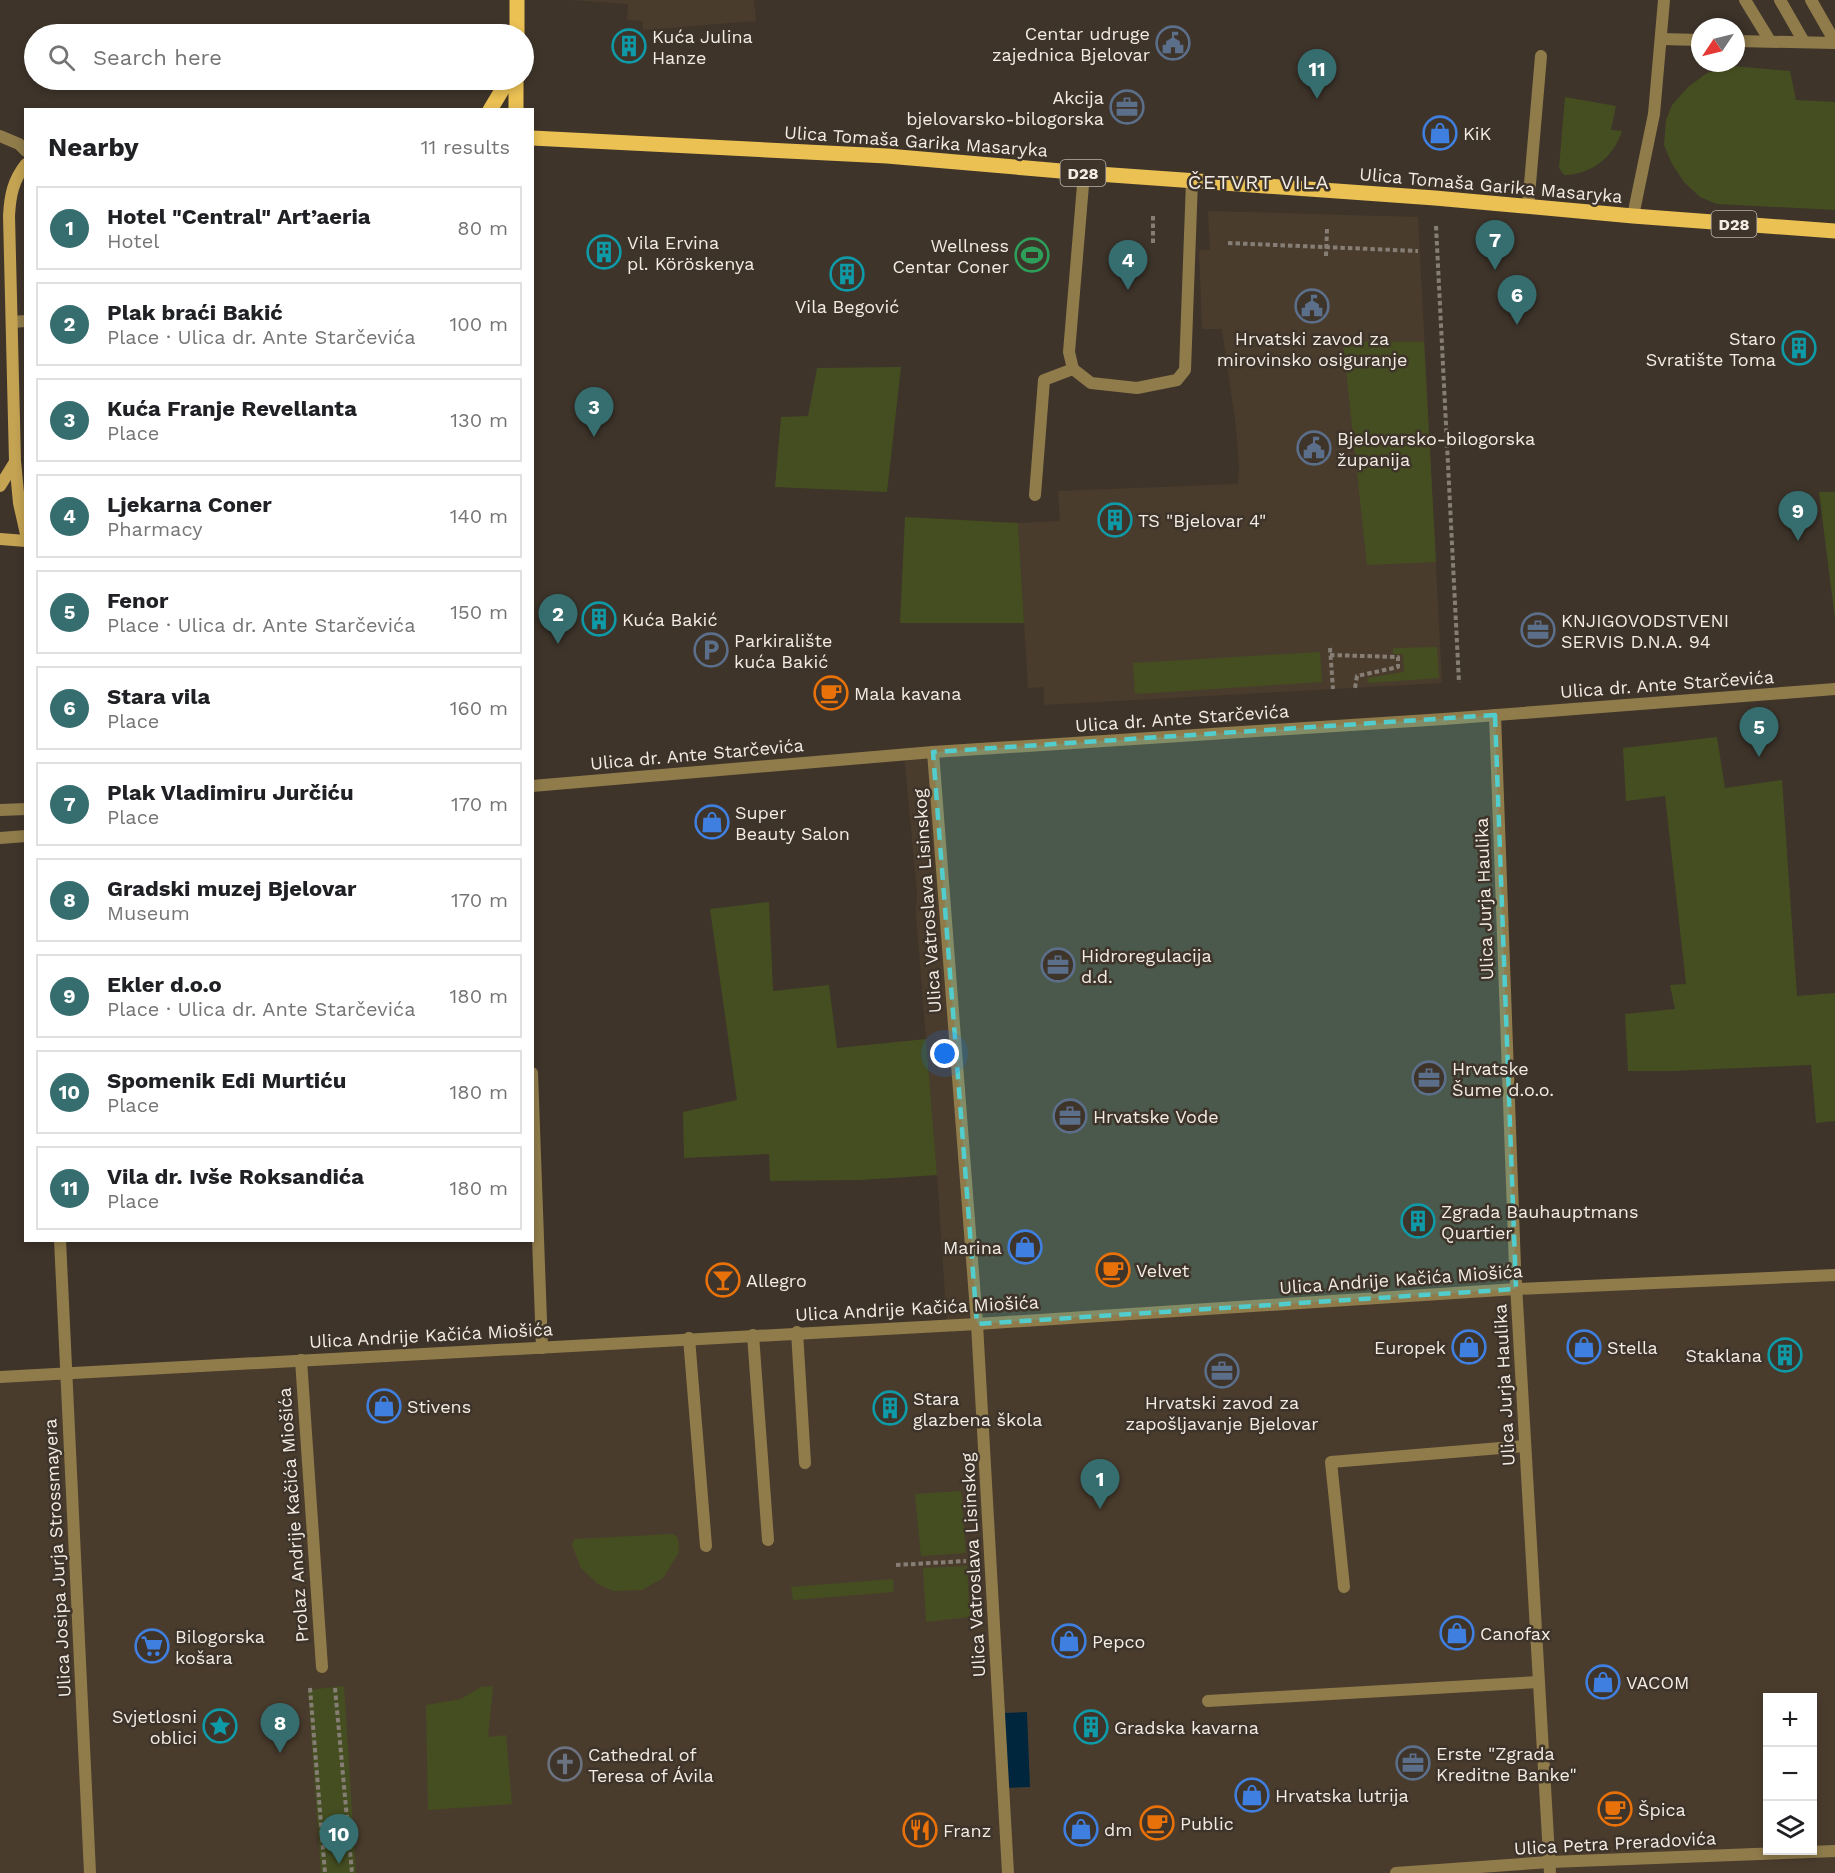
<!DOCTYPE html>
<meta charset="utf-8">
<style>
body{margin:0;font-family:"Work Sans",sans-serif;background:#f2f2f2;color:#202124}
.controls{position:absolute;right:18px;bottom:18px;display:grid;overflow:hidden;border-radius:0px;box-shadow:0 3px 9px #0003}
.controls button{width:54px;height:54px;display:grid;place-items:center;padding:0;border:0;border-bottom:2px solid #e0e0e0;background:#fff;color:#202124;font:30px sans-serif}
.compass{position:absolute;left:1691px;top:18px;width:54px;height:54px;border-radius:50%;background:#fff;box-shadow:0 3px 9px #0003;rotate:235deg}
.you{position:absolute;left:945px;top:1054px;width:21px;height:21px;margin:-15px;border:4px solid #fff;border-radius:50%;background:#1a73e8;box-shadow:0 0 0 9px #1a73e833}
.badge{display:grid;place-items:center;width:39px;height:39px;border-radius:50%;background:#366e70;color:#fff;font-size:20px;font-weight:700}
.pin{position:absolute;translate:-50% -50px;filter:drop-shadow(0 2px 3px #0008)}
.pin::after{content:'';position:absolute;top:32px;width:21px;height:18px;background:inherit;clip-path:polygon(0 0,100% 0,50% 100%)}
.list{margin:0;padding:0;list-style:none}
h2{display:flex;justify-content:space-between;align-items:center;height:78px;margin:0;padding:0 24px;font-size:26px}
h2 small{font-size:20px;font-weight:400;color:#757577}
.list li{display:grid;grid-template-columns:39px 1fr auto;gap:18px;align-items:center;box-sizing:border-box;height:84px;margin:0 12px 12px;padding:0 12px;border:2px solid #e0e0e0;border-radius:0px}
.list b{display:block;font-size:22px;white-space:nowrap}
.list p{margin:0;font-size:20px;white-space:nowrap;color:#757577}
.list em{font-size:20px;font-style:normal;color:#757577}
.icon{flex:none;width:33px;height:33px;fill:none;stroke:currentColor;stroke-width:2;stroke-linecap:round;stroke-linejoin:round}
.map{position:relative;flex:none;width:1835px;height:1873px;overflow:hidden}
.search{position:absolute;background:#fff;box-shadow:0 3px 9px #0003;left:24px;top:24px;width:510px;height:66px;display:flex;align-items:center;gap:15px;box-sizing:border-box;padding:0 21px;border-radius:33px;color:#757577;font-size:22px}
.panel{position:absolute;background:#fff;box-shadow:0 3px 9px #0003;left:24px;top:108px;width:510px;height:1134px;border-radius:0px}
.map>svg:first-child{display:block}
.built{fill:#4a3c2d;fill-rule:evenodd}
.green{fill:#454e21}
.water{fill:#00263d}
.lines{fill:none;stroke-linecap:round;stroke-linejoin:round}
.path{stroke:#867e75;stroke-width:4;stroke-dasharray:4.5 3;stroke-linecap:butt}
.lane{stroke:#907c4b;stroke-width:12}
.street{stroke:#907c4b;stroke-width:12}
.secondary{stroke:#c4a352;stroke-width:12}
.primary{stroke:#ebc154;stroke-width:15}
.marked{fill:#52cdcd;fill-opacity:0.2;stroke:#52cdcd;stroke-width:4.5;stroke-dasharray:12 8;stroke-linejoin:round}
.labels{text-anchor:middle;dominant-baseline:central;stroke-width:5;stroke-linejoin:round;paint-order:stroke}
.shield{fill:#3e342a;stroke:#bcb5ad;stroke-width:1.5}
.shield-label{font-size:16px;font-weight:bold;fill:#f2ece5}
.poi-label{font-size:18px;fill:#f2ece5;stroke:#3e342a;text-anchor:start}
.street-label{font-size:18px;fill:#f2ece5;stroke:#3e342a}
.neighbourhood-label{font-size:20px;letter-spacing:1.5px;fill:#f2ece5;stroke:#3e342a}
</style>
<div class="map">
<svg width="1835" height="1873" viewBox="0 0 1835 1873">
<rect width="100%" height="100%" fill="#3e342a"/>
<g class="built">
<polygon points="570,0 754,0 756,21 643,30 643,21 627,20 628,4"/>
<polygon points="1208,211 1418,217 1442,683 1044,705 1044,687 1028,688 1018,523 1060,521 1058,491 1238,484 1239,467 1236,427 1222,329 1202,329 1199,250 1210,250"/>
<path d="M 1495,715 L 1517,1289 L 1835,1275 L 1835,1873 L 0,1873 L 0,1377 L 947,1324 L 937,1175 L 916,914 L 917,891 L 904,754 ZM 1768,1698 L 1812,1698 L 1812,1850 L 1768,1850 Z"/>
</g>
<g class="green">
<polygon points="1732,66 1790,71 1796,100 1835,102 1835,210 1717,204 1700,197 1684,182 1672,164 1664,145 1666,120 1672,105 1688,87 1707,73"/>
<path d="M 1565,97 L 1616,106 L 1611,130 L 1622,131 C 1613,158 1592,174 1564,175 L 1559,168 Z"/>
<polygon points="1343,341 1424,342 1436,562 1367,565"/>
<polygon points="901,367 887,492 775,487 781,417 808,416 817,368"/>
<polygon points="1819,492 1835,492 1835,619"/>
<polygon points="905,517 1018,523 1024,623 900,623"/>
<polygon points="1437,647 1439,678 1368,683 1367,678 1404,672 1403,654 1393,654 1393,648"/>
<polygon points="1320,652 1322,682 1135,694 1133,663"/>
<polygon points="1717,737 1725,788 1782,780 1797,996 1835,993 1835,1121 1816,1123 1811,1065 1672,1071 1628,1071 1625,1014 1675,1009 1670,985 1686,984 1665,796 1626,801 1623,748"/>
<polygon points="769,902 773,991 829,985 837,1048 926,1039 937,1175 859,1180 770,1181 769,1154 684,1158 683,1112 737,1100 710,909"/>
<polygon points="961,1491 966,1553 921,1556 915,1494"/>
<polygon points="673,1534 678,1538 679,1552 663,1578 642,1590 613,1591 598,1584 581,1568 572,1545 574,1539"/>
<polygon points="967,1566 970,1617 926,1622 923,1568"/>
<polygon points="893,1579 894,1592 793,1600 791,1587"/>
<polygon points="344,1686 356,1873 321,1873 308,1690"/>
<polygon points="493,1686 488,1737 506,1735 512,1804 428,1810 426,1705 461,1699 481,1687"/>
</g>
<polygon class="water" points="1027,1712 1030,1787 1006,1788 1003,1713"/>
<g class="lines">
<g class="path">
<polyline points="1436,226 1459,683"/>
<polyline points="1153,243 1153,214"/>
<polyline points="1228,243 1418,251"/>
<polyline points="1326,256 1327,229"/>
<polyline points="1330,648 1333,689"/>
<polyline points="1330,655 1398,657 1398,667 1357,676 1355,688"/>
<polyline points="896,1565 966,1561"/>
<polyline points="310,1688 325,1873"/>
<polyline points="335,1688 352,1873"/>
</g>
<g class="lane">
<polyline points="1745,0 1770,41"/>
<polyline points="1780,0 1804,42"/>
<polyline points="1811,0 1835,42"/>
<polyline points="1661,39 1700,40"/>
<polyline points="1736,41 1835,43"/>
<polyline points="1084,173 1069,352 1073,369 1091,383 1137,388 1177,380 1185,370 1192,181"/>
<polyline points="1528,207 1541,56"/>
<polyline points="1633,216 1654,114 1664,0"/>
<polyline points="12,322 26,321"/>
<polyline points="1035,495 1044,380 1073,369"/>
<polyline points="0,810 26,809"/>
<polyline points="797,1332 805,1463"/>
<polyline points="753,1335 768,1540"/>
<polyline points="689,1338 706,1546"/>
<polyline points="301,1360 322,1667"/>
<polyline points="1344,1587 1331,1462 1525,1446"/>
<polyline points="1208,1701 1539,1682"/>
</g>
<g class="street">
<polyline points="0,136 19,144 26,151"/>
<polyline points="1495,715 1515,1267 1550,1873"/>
<polyline points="933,752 977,1324 1008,1873"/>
<polyline points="532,786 933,752 1444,719 1835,689"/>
<polyline points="0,838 26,836"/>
<polyline points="532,1073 542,1348"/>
<polyline points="60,1240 90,1873"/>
<polyline points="0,1377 977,1324 1516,1289 1835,1275"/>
<polyline points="1396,1873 1550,1862 1835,1851"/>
</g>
<g class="secondary">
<path d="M 26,164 C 13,180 10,196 9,216 L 15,461 L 19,503 L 26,534"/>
<polyline points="0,486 15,462"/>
<polyline points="0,539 26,541"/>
</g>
<g class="primary">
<polyline points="517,34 517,0"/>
<polyline points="490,110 502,90 505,80"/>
<polyline points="516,110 516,80"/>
<polyline points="532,138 887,156 1084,173 1435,198 1633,216 1835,231"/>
</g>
</g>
<path class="marked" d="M 1495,715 L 1516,1289 L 977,1324 L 933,752 Z"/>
<defs>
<g id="civic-ring" transform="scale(1.725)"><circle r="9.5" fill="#3e342a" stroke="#5c6f8a" stroke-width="1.5"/><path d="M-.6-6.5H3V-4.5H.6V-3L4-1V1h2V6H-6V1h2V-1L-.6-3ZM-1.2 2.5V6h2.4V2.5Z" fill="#5c6f8a"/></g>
<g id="building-ring" transform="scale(1.725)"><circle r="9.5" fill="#3e342a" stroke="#0f9aa8" stroke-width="1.5"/><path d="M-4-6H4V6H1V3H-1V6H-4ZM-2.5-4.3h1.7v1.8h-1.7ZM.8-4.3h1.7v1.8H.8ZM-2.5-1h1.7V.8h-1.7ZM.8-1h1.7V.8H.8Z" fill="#0f9aa8"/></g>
<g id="office-ring" transform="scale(1.725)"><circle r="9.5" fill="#3e342a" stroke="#5c6f8a" stroke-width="1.5"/><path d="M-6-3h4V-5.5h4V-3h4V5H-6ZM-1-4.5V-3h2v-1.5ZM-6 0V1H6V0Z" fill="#5c6f8a"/></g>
<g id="shop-ring" transform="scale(1.725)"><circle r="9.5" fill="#3e342a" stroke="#3f7fe0" stroke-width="1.5"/><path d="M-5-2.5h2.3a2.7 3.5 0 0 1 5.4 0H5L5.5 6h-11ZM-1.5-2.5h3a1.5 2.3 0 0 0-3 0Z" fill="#3f7fe0"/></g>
<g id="stadium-ring" transform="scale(1.725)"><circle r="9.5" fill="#3e342a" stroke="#2e9e5b" stroke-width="1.5"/><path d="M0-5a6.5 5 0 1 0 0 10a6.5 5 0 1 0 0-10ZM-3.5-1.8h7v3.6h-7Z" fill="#2e9e5b"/></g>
<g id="parking-ring" transform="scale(1.725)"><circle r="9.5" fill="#3e342a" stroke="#5c6f8a" stroke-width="1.5"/><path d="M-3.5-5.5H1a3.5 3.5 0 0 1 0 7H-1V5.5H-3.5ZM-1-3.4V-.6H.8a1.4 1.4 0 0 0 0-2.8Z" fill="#5c6f8a"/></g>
<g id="cafe-ring" transform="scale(1.725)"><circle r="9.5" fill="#3e342a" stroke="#e8710a" stroke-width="1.5"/><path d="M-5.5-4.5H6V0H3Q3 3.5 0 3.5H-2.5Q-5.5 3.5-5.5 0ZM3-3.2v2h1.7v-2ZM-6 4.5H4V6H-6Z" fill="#e8710a"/></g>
<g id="bar-ring" transform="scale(1.725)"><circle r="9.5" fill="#3e342a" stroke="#e8710a" stroke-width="1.5"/><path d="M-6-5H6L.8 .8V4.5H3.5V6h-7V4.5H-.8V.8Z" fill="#e8710a"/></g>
<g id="supermarket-ring" transform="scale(1.725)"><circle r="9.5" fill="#3e342a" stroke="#3f7fe0" stroke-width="1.5"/><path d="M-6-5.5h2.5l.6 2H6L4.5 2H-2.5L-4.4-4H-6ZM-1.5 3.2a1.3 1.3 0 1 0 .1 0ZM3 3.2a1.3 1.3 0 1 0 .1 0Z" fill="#3f7fe0"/></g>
<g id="sight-ring" transform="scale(1.725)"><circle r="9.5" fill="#3e342a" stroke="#0f9aa8" stroke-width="1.5"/><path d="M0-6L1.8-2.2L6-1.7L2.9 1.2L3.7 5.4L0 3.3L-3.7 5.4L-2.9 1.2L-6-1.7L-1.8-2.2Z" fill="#0f9aa8"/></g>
<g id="church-ring" transform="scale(1.725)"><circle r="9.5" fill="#3e342a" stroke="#6b7280" stroke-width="1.5"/><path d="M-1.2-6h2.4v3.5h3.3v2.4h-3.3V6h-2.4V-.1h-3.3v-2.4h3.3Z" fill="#6b7280"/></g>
<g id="restaurant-ring" transform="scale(1.725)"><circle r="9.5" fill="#3e342a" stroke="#e8710a" stroke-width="1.5"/><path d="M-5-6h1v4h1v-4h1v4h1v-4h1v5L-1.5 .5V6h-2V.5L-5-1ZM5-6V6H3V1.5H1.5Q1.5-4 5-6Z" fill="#e8710a"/></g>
</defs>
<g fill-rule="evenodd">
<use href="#civic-ring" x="1173" y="43"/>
<use href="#building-ring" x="629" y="46"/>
<use href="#office-ring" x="1127" y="107"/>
<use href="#shop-ring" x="1440" y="133"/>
<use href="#building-ring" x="604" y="252"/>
<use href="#stadium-ring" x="1032" y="255"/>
<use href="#building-ring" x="847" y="274"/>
<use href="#civic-ring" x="1312" y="306"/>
<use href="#building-ring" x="1799" y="348"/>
<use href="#civic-ring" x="1314" y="448"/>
<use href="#building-ring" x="1115" y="520"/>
<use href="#building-ring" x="599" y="619"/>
<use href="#office-ring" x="1538" y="630"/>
<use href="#parking-ring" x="711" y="650"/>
<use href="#cafe-ring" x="831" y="693"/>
<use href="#shop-ring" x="712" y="822"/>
<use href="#office-ring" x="1058" y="965"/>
<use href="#office-ring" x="1429" y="1078"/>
<use href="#office-ring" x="1070" y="1116"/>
<use href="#building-ring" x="1418" y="1221"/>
<use href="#shop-ring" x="1025" y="1247"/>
<use href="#cafe-ring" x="1113" y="1270"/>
<use href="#bar-ring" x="723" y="1280"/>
<use href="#shop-ring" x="1469" y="1347"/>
<use href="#shop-ring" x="1584" y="1347"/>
<use href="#building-ring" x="1785" y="1355"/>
<use href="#office-ring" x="1222" y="1371"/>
<use href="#shop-ring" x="384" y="1406"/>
<use href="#building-ring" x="890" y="1408"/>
<use href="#shop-ring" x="1457" y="1633"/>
<use href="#shop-ring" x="1069" y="1641"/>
<use href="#supermarket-ring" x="152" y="1646"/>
<use href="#shop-ring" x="1603" y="1682"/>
<use href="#sight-ring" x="220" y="1726"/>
<use href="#building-ring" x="1091" y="1727"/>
<use href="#office-ring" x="1413" y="1763"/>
<use href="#church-ring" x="565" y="1764"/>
<use href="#shop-ring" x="1252" y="1795"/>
<use href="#cafe-ring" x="1615" y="1809"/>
<use href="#cafe-ring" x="1157" y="1823"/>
<use href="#shop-ring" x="1081" y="1829"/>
<use href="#restaurant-ring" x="920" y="1830"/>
</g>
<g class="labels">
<g class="shield">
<rect x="1060.5" y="160" width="45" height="26" rx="4.5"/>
<rect x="1711.5" y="211" width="45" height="26" rx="4.5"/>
</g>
<g class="shield-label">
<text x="1083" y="173">D28</text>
<text x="1734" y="224">D28</text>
</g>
<g class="poi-label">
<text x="1150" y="33" text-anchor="end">Centar udruge<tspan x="1150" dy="21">zajednica Bjelovar</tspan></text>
<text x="652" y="36">Kuća Julina<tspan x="652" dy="21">Hanze</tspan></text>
<text x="1104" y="97" text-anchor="end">Akcija<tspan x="1104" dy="21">bjelovarsko-bilogorska</tspan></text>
<text x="1463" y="133">KiK</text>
<text x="627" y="242">Vila Ervina<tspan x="627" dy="21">pl. Köröskenya</tspan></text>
<text x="1009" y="245" text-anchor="end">Wellness<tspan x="1009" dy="21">Centar Coner</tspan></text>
<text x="847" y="306" text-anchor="middle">Vila Begović</text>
<text x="1312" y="338" text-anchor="middle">Hrvatski zavod za<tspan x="1312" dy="21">mirovinsko osiguranje</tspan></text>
<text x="1776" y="338" text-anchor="end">Staro<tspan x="1776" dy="21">Svratište Toma</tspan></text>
<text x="1337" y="438">Bjelovarsko-bilogorska<tspan x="1337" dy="21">županija</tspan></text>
<text x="1138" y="520">TS "Bjelovar 4"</text>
<text x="622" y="619">Kuća Bakić</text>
<text x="1561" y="620">KNJIGOVODSTVENI<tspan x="1561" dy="21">SERVIS D.N.A. 94</tspan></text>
<text x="734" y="640">Parkiralište<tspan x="734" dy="21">kuća Bakić</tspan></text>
<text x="854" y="693">Mala kavana</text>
<text x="735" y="812">Super<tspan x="735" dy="21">Beauty Salon</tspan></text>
<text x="1081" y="955">Hidroregulacija<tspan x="1081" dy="21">d.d.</tspan></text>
<text x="1452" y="1068">Hrvatske<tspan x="1452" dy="21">Šume d.o.o.</tspan></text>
<text x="1093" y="1116">Hrvatske Vode</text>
<text x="1441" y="1211">Zgrada Bauhauptmans<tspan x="1441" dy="21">Quartier</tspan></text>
<text x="1002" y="1247" text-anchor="end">Marina</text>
<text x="1136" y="1270">Velvet</text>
<text x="746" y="1280">Allegro</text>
<text x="1446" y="1347" text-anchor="end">Europek</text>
<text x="1607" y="1347">Stella</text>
<text x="1762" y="1355" text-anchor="end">Staklana</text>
<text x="913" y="1398">Stara<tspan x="913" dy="21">glazbena škola</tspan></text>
<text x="1222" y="1402" text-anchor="middle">Hrvatski zavod za<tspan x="1222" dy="21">zapošljavanje Bjelovar</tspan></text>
<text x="407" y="1406">Stivens</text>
<text x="1480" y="1633">Canofax</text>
<text x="175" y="1636">Bilogorska<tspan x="175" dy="21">košara</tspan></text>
<text x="1092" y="1641">Pepco</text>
<text x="1626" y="1682">VACOM</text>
<text x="197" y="1716" text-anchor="end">Svjetlosni<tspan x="197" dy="21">oblici</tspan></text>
<text x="1114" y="1727">Gradska kavarna</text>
<text x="1436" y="1753">Erste "Zgrada<tspan x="1436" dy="21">Kreditne Banke"</tspan></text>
<text x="588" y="1754">Cathedral of<tspan x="588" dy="21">Teresa of Ávila</tspan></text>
<text x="1275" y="1795">Hrvatska lutrija</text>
<text x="1638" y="1809">Špica</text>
<text x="1180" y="1823">Public</text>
<text x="1104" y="1829">dm</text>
<text x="943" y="1830">Franz</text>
</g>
<g class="street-label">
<text transform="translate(916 141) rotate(4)">Ulica Tomaša Garika Masaryka</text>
<text transform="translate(1491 185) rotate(5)">Ulica Tomaša Garika Masaryka</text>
<text transform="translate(1667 684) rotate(-4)">Ulica dr. Ante Starčevića</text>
<text transform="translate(1182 718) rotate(-4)">Ulica dr. Ante Starčevića</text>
<text transform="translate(697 754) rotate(-5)">Ulica dr. Ante Starčevića</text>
<text transform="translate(1484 899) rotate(-92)">Ulica Jurja Haulika</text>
<text transform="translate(927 901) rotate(-94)">Ulica Vatroslava Lisinskog</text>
<text transform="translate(1401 1279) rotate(-4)">Ulica Andrije Kačića Miošića</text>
<text transform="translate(917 1308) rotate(-3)">Ulica Andrije Kačića Miošića</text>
<text transform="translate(431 1335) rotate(-3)">Ulica Andrije Kačića Miošića</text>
<text transform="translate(1504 1385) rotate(-93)">Ulica Jurja Haulika</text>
<text transform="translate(293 1515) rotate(-94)">Prolaz Andrije Kačića Miošića</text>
<text transform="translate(57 1558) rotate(-93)">Ulica Josipa Jurja Strossmayera</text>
<text transform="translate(973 1565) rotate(-93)">Ulica Vatroslava Lisinskog</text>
<text transform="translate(1615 1843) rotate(-3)">Ulica Petra Preradovića</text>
</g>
<g class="neighbourhood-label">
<text x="1259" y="182">ČETVRT VILA</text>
</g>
</g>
</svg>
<div class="controls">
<button>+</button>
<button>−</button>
<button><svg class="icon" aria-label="layers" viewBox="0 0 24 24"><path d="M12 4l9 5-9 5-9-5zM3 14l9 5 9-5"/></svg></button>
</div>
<svg class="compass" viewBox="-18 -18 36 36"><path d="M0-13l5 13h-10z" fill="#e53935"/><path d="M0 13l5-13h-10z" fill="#757577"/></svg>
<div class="you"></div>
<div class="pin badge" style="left:1100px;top:1509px">1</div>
<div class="pin badge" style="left:558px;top:644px">2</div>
<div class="pin badge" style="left:594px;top:437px">3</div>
<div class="pin badge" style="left:1128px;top:290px">4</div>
<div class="pin badge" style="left:1759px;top:757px">5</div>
<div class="pin badge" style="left:1517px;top:325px">6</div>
<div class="pin badge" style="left:1495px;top:270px">7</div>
<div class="pin badge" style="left:280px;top:1753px">8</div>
<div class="pin badge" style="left:1798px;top:541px">9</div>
<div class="pin badge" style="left:339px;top:1864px">10</div>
<div class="pin badge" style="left:1317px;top:99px">11</div>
<div class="search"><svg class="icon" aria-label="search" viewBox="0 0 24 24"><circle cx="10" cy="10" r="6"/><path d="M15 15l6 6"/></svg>Search here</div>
<section class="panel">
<h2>Nearby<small>11 results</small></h2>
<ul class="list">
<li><span class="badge">1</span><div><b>Hotel &quot;Central&quot; Art’aeria</b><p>Hotel</p></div><em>80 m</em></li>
<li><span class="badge">2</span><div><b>Plak braći Bakić</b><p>Place · Ulica dr. Ante Starčevića</p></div><em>100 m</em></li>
<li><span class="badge">3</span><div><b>Kuća Franje Revellanta</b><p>Place</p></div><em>130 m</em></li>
<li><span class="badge">4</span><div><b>Ljekarna Coner</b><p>Pharmacy</p></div><em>140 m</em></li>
<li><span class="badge">5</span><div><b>Fenor</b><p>Place · Ulica dr. Ante Starčevića</p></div><em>150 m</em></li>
<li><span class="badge">6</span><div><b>Stara vila</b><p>Place</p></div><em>160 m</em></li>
<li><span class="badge">7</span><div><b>Plak Vladimiru Jurčiću</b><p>Place</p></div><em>170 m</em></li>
<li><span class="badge">8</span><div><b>Gradski muzej Bjelovar</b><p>Museum</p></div><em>170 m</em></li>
<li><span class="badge">9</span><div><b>Ekler d.o.o</b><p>Place · Ulica dr. Ante Starčevića</p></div><em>180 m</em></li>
<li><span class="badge">10</span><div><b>Spomenik Edi Murtiću</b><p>Place</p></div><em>180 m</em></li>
<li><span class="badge">11</span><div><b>Vila dr. Ivše Roksandića</b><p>Place</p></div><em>180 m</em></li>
</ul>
</section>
</div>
